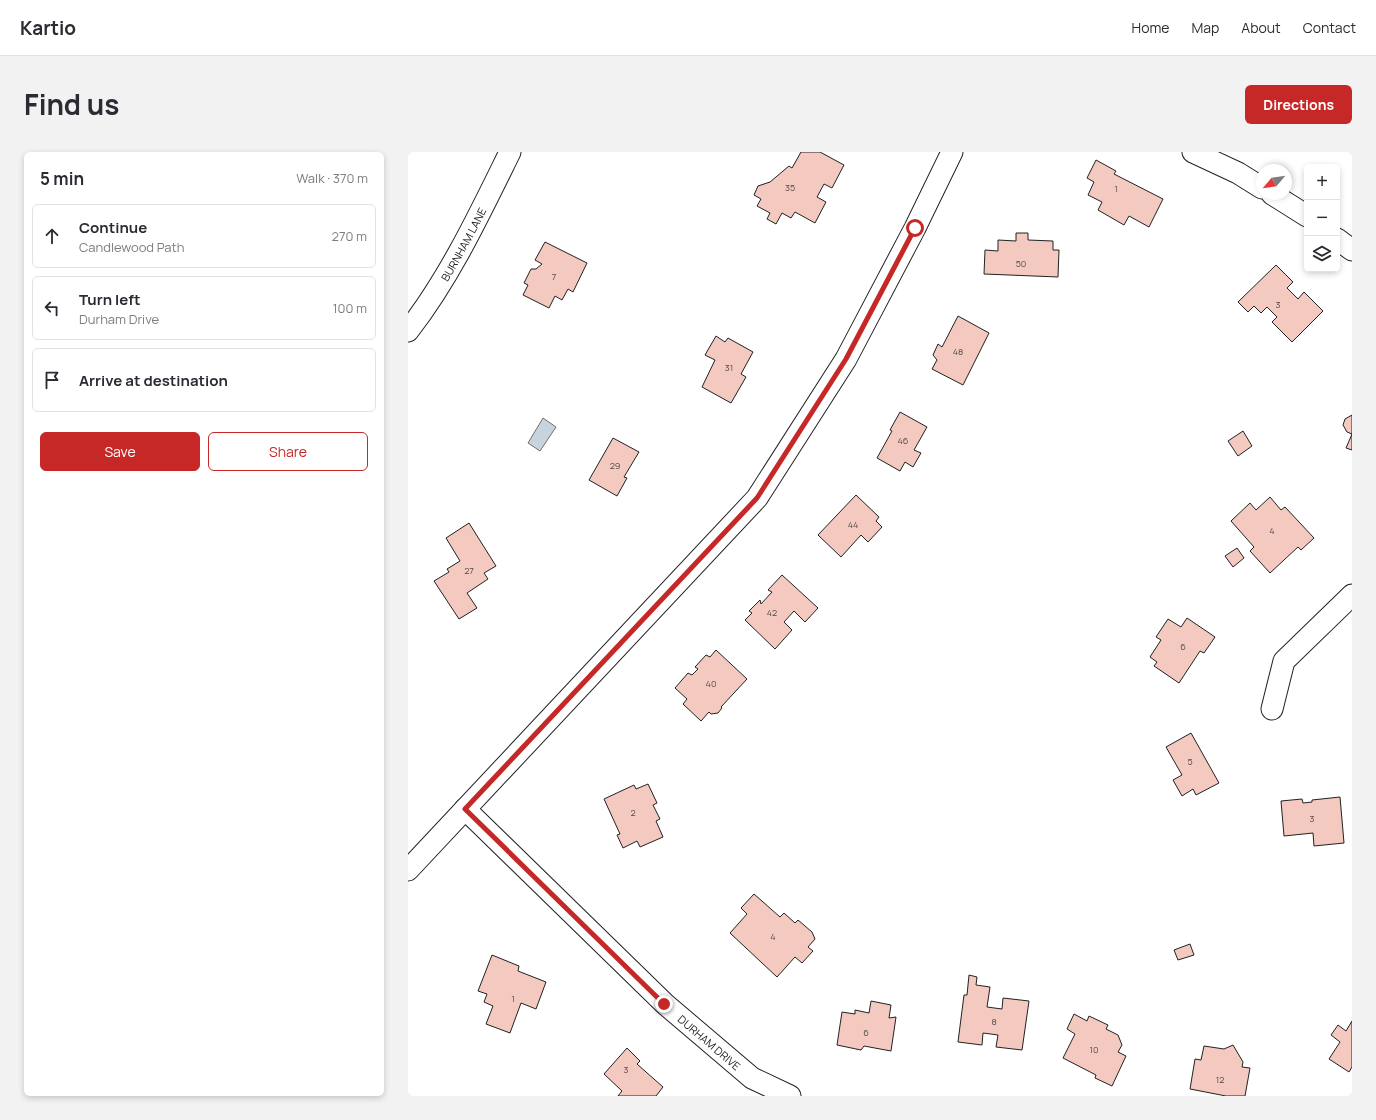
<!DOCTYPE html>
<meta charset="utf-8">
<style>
body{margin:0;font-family:Manrope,sans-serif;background:#f2f2f3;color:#2b2b33}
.controls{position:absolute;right:12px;top:12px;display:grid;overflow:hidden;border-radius:6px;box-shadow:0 2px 6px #0003}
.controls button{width:36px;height:36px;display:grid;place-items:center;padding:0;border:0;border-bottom:1px solid #e1e1e2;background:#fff;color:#2b2b33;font:20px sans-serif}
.compass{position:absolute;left:848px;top:12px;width:36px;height:36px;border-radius:50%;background:#fff;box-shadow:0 2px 6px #0003;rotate:241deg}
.stop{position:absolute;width:12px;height:12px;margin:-9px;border:3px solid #c62828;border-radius:50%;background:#fff}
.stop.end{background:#c62828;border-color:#fff;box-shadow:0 1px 4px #0008}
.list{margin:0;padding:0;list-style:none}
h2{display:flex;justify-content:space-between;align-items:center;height:52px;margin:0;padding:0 16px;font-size:17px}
h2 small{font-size:13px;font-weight:400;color:#7c7c81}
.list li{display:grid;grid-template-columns:26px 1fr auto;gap:12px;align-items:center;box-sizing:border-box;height:64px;margin:0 8px 8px;padding:0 8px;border:1px solid #e1e1e2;border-radius:6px}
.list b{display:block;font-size:15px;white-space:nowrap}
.list p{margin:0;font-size:13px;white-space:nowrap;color:#7c7c81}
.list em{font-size:13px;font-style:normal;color:#7c7c81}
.actions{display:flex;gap:8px;padding:12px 16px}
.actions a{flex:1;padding:9px 0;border:1px solid #c62828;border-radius:6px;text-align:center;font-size:14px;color:#c62828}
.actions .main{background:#c62828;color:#fff}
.icon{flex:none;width:22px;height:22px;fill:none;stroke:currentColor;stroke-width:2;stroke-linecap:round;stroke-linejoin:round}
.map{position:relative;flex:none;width:944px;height:944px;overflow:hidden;border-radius:6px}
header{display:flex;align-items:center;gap:24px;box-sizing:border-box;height:56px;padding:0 20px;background:#fff;border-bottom:1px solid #e1e1e2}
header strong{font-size:19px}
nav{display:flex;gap:22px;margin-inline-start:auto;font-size:14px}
.intro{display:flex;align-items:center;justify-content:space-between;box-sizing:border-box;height:96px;padding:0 24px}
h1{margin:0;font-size:28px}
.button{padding:10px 18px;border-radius:6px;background:#c62828;color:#fff;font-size:14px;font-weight:700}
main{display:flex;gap:24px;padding:0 24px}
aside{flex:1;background:#fff;border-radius:6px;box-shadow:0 2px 6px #0003}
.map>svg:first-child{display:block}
.water{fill:#c7d3dd;stroke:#6f6f6f}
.building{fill:#f3c9c0;stroke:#222}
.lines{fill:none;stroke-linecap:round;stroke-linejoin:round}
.minor-casing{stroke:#222;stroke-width:23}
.minor{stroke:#fff;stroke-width:21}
.route{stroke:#c62828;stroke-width:5}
.labels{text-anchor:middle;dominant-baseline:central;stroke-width:3;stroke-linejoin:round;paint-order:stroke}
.number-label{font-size:9px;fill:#564c4a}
.street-label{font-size:11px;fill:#222;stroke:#fff}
</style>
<header>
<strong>Kartio</strong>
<nav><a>Home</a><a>Map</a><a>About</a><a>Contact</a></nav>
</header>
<div class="intro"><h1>Find us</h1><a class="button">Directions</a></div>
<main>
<aside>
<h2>5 min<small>Walk · 370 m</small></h2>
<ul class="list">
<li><svg class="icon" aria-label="ahead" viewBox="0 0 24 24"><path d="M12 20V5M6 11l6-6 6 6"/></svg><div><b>Continue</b><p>Candlewood Path</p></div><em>270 m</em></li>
<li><svg class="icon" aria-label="left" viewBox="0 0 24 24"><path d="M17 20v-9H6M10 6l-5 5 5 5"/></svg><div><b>Turn left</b><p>Durham Drive</p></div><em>100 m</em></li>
<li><svg class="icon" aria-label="arrive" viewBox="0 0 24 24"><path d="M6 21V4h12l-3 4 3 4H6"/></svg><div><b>Arrive at destination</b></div></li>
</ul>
<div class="actions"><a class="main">Save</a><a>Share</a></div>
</aside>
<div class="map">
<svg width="944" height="944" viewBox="0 0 944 944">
<rect width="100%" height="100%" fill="#fff"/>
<polygon class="water" points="135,266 148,275 132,299 120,291"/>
<g class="building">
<polygon points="393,0 412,0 436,13 424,36 416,32 409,45 418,50 407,71 387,60 383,66 374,61 368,72 359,67 362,61 349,54 353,47 346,43 350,34 362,30 381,14 384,16"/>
<polygon points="688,8 708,19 706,22 755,47 741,75 721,64 716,73 690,58 694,50 680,43 686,30 679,26"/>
<polygon points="608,81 620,81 620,88 645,89 645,98 651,98 650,125 576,122 577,98 590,99 590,88 608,89"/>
<polygon points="137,90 179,111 165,140 160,137 154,148 147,144 141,156 115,143 120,133 116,131 123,117 128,117 134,112 127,108"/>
<polygon points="868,113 885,130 879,136 890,147 896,140 915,159 884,190 864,170 869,165 859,155 853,161 846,154 840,160 830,150"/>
<polygon points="550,164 581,181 555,233 524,217 529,208 525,203 530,192 534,195"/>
<polygon points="308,184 317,190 320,186 345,200 333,222 338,225 323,251 294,235 307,208 297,203"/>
<polygon points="492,260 519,275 506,298 513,301 505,315 497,310 492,319 469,306 484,279 482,278"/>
<polygon points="944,263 944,298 938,296 944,282 939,280 935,273 937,267"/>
<polygon points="835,279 844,294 830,304 820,289"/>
<polygon points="205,286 231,300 216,325 219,326 209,344 181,328"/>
<polygon points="448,343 471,365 468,369 474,375 460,390 453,383 433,405 410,383"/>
<polygon points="862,345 873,358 877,355 906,386 893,398 890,395 862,421 842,399 846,395 823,369 842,351 848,358"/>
<polygon points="61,371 88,414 76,421 80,427 59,441 69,456 51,467 26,429 41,420 39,417 52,409 38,386"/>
<polygon points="829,396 836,406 825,415 817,404"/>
<polygon points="374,423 410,456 397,470 386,459 376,470 384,478 367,497 337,468 344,461 341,459 352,448 353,452 364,440 360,438"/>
<polygon points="779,466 807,485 796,501 792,499 771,531 746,514 749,510 742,505 753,488 748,485 760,467 773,475"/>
<polygon points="308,498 339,527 313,555 314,556 310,561 303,562 301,560 293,569 275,552 279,547 267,536 280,521 284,523 290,517 287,515 298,503 302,505"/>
<polygon points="783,581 811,631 788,643 785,637 774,644 765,628 774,623 758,595"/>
<polygon points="240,632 249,651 245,653 252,667 248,669 255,685 232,695 229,689 215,696 209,683 212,682 196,647 226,633 228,637"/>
<polygon points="932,645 936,691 906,694 905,681 876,684 873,649 894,647 895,651 904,650 904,648"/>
<polygon points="346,742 372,765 376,761 387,771 390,768 404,780 407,787 400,795 405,799 394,811 387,805 369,825 322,781 339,762 333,756"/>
<polygon points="782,792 786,803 770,808 766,798"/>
<polygon points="84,803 111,814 110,819 138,830 128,857 113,851 102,881 78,872 85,854 76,850 79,842 70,839"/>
<polygon points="561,823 569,825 568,833 582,835 579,855 594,857 595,846 621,849 614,898 588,895 590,883 575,881 574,893 550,890 556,843 559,843"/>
<polygon points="463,849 483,853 481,866 488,865 483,899 456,894 453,898 429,893 434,860 447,862 447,858 461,861"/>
<polygon points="666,862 679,869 681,864 700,873 698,877 710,883 714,893 710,900 718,904 704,934 687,926 688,923 655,906 667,882 659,877"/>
<polygon points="944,869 944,915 941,920 921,907 932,890 923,883 930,873 938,879"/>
<polygon points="825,893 835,910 834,915 842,916 837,944 818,944 782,937 787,907 793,908 796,894 816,897"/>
<polygon points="219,896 232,909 229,912 255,935 248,944 210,944 214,939 196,922"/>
</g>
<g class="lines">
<g class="minor-casing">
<g id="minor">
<polyline points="785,0 830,21 854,36"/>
<polyline points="864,42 899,64"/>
<polyline points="929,87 944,98"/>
<path id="s1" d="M 0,179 C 42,125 72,61 102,0"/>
<polyline points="864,557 876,509 944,443"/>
<path id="s2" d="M 57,657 L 257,852 L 344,926 L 382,944"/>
<polyline points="0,718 349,346 438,207 507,76 544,0"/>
</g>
</g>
<use href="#minor" class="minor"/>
</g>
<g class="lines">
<polyline class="route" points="256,852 57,657 349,346 438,207 507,76"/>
</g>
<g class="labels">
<g class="number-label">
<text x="382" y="35">35</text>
<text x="708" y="36">1</text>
<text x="613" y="111">50</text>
<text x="146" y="124">7</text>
<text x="870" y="152">3</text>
<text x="550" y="199">48</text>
<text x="321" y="215">31</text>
<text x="495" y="288">46</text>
<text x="207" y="313">29</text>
<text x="445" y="372">44</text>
<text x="864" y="378">4</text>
<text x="61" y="418">27</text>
<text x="364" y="460">42</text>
<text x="775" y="494">6</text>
<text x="303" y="531">40</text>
<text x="782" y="609">5</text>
<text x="225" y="660">2</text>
<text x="904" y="666">3</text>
<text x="365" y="784">4</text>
<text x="105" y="846">1</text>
<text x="586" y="869">8</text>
<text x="458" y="880">6</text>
<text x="686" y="897">10</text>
<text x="218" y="917">3</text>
<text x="812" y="927">12</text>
</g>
<g class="street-label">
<text stroke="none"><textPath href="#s1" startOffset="103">BURNHAM LANE</textPath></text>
<text stroke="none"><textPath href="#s2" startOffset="338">DURHAM DRIVE</textPath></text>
</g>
</g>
</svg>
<div class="controls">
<button>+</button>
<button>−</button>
<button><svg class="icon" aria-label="layers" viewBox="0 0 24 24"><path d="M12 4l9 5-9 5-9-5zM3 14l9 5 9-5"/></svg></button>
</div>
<svg class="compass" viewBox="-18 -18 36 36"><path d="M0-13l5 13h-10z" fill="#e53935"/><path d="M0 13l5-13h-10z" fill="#7c7c81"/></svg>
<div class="stop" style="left:507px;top:76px"></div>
<div class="stop end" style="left:256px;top:852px"></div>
</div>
</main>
